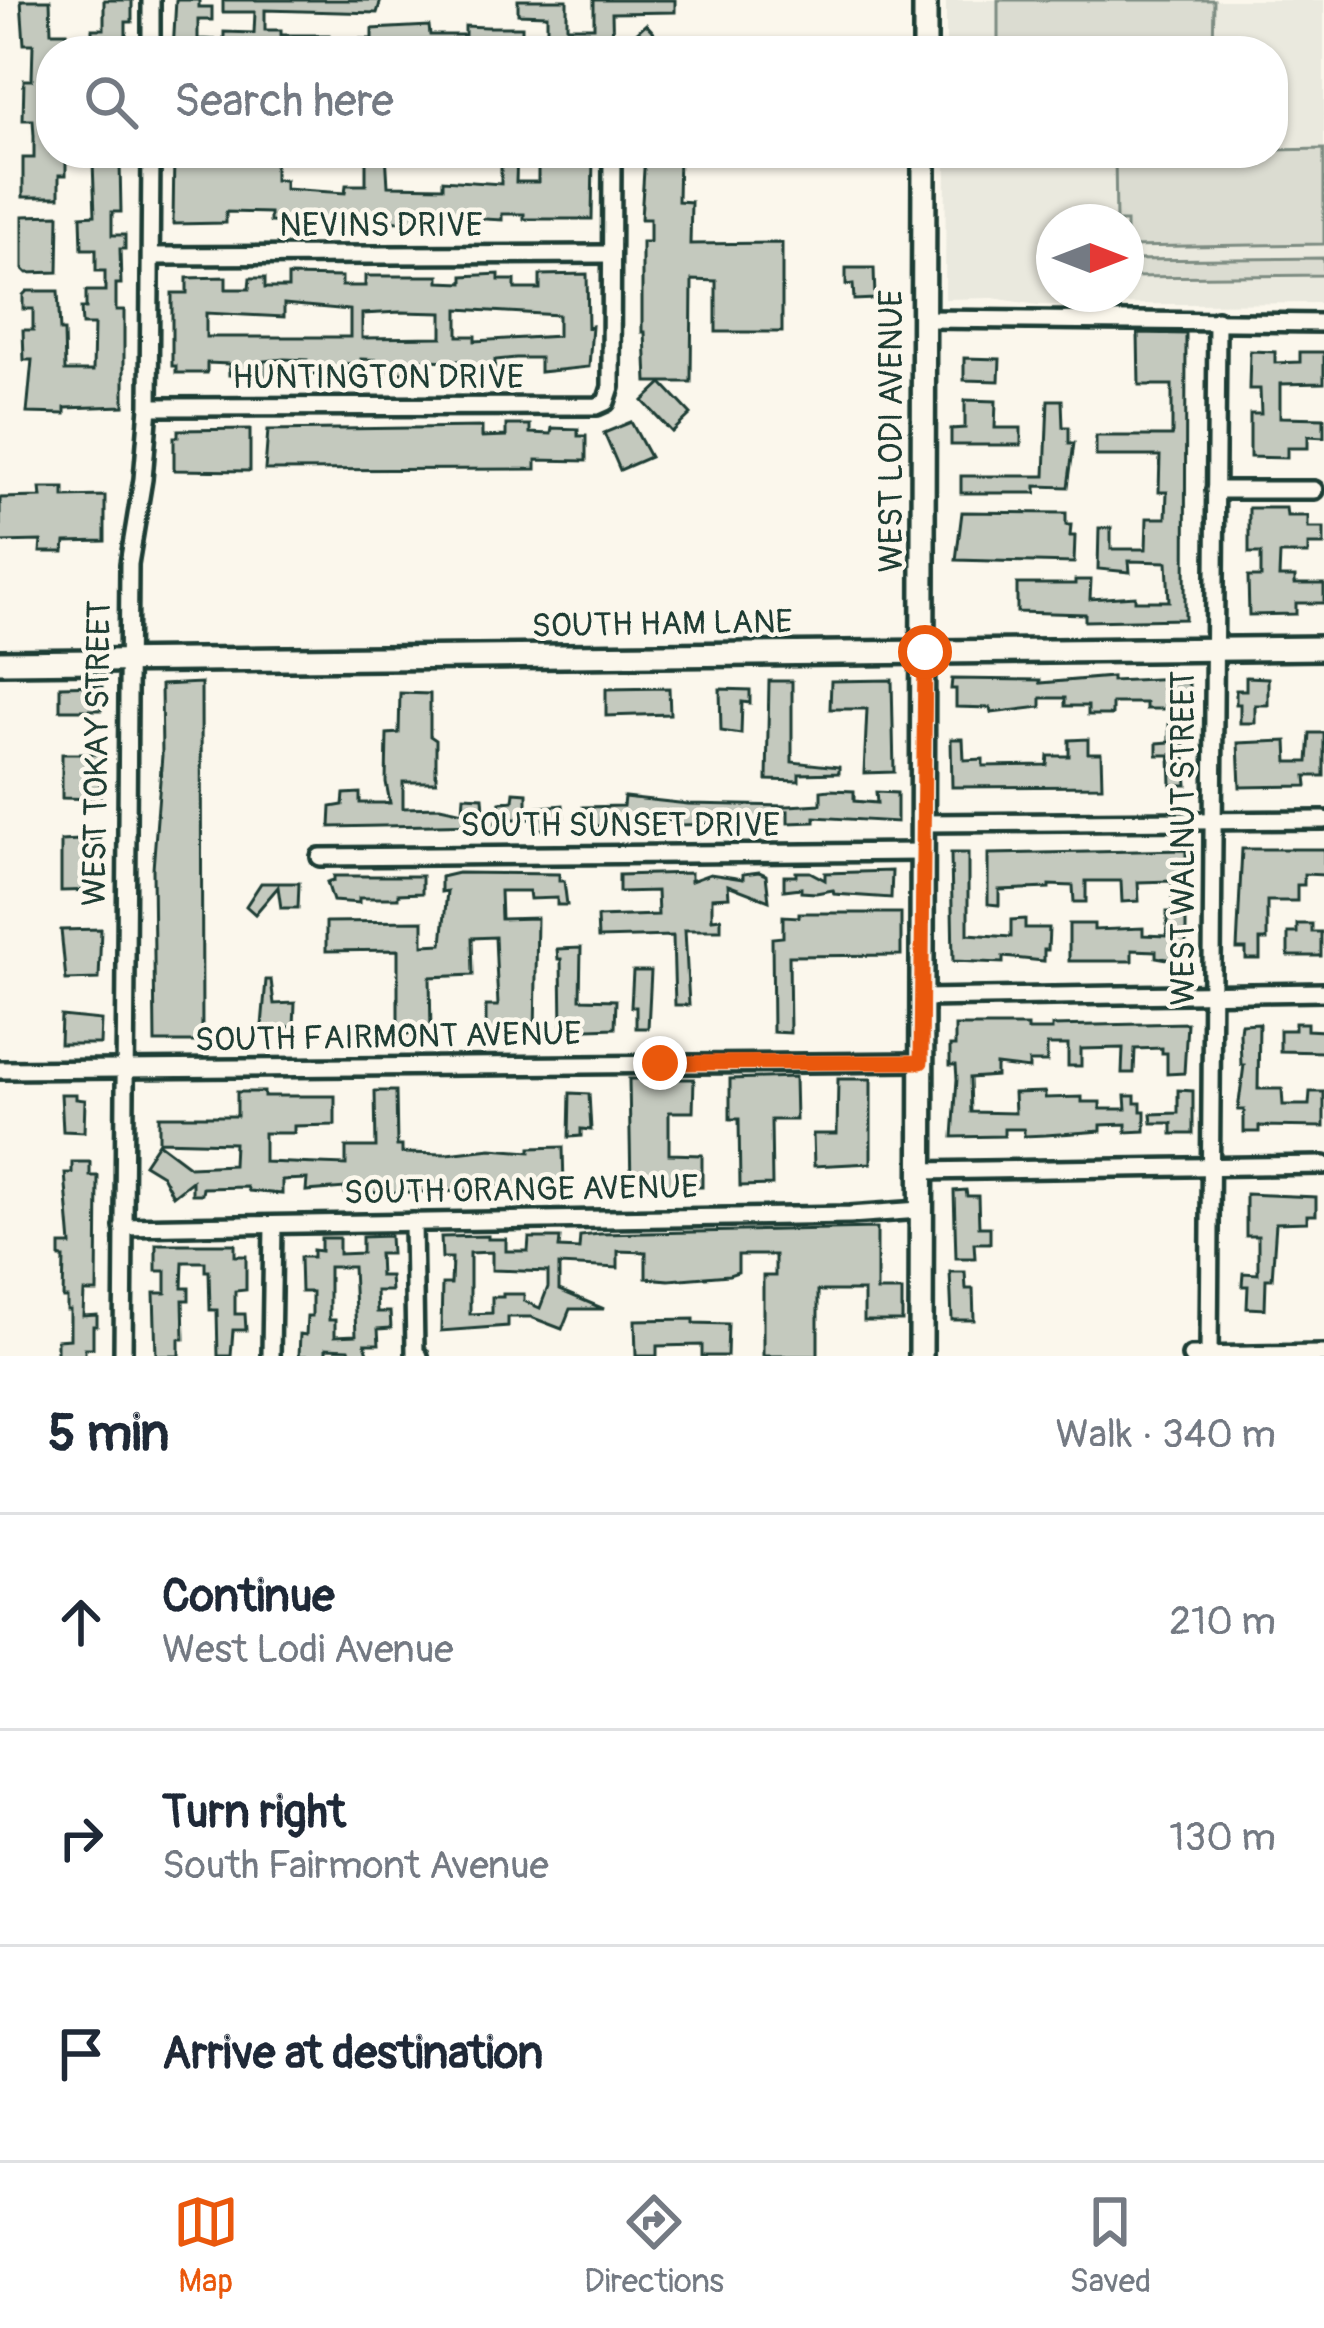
<!DOCTYPE html>
<meta charset="utf-8">
<style>
body{margin:0;font-family:Pangolin,sans-serif;background:#f6f6f7;color:#1f2937}
.compass{position:absolute;left:1036px;top:204px;width:108px;height:108px;border-radius:50%;background:#fff;box-shadow:0 3px 9px #0004;rotate:90deg}
.stop{position:absolute;width:36px;height:36px;margin:-27px;border:9px solid #ea580c;border-radius:50%;background:#fff}
.stop.end{background:#ea580c;border-color:#fff;box-shadow:0 3px 12px #0008}
.list{margin:0;padding:0;list-style:none}
h2{display:flex;justify-content:space-between;align-items:center;height:156px;margin:0;padding:0 48px;font-size:51px}
h2 small{font-size:39px;font-weight:400;color:#747a83}
.list li{display:grid;grid-template-columns:78px 1fr auto;gap:36px;align-items:center;box-sizing:border-box;height:216px;padding:0 48px;border-top:3px solid #e0e1e3}
.list b{display:block;font-size:45px;white-space:nowrap}
.list p{margin:0;font-size:39px;white-space:nowrap;color:#747a83}
.list em{font-size:39px;font-style:normal;color:#747a83}
.icon{flex:none;width:66px;height:66px;fill:none;stroke:currentColor;stroke-width:2;stroke-linecap:round;stroke-linejoin:round}
.map{position:relative;flex:none;width:1324px;height:1356px;overflow:hidden}
.search{position:absolute;background:#fff;box-shadow:0 3px 9px #0004;left:36px;right:36px;top:36px;height:132px;display:flex;align-items:center;gap:30px;box-sizing:border-box;padding:0 42px;border-radius:48px;color:#747a83;font-size:45px}
.sheet{height:804px;background:#fff}
nav{display:flex;justify-content:space-around;align-items:center;box-sizing:border-box;height:168px;border-top:3px solid #e0e1e3;background:#fff;font-size:33px;color:#747a83}
nav a{display:grid;justify-items:center;gap:6px}
nav .on{color:#ea580c}
.map>svg:first-child{display:block}
.built{fill:#eae9de;fill-rule:evenodd}
.green{fill:#dbdcd1;stroke:#7d8c82;stroke-width:3}
.building{fill:#c4c9be;stroke:#1f3d34;stroke-width:3;fill-rule:evenodd}
.lines{fill:none;stroke-linecap:round;stroke-linejoin:round}
.street-casing{stroke:#1f3d34;stroke-width:24}
.secondary-casing{stroke:#1f3d34;stroke-width:30}
.street{stroke:#fbf7ec;stroke-width:15}
.secondary{stroke:#fbf7ec;stroke-width:21}
.route{stroke:#ea580c;stroke-width:15}
.labels{text-anchor:middle;dominant-baseline:central;stroke-width:9;stroke-linejoin:round;paint-order:stroke}
.street-label{font-size:33px;fill:#1f3d34;stroke:#fbf7ec}
</style>
<div class="map">
<svg width="1324" height="1356" viewBox="0 0 1324 1356">
<rect width="100%" height="100%" fill="#fbf7ec"/>
<filter id="ink" filterUnits="userSpaceOnUse"><feTurbulence type="fractalNoise" baseFrequency=".00833" numOctaves="2"/><feDisplacementMap in="SourceGraphic" scale="24" xChannelSelector="R" yChannelSelector="G"/><feConvolveMatrix kernelMatrix="1 2 1 2 8 2 1 2 1" color-interpolation-filters="sRGB"/></filter>
<g filter="url(#ink)">
<path class="built" d="M 946,0 L 1324,0 L 1324,303 L 1038,305 L 993,298 L 945,299 L 946,153 L 1273,153 L 1273,51 L 946,51 ZM 1054,222 L 1126,222 L 1126,294 L 1054,294 Z"/>
<g class="green">
<polygon points="998,0 1214,0 1213,51 998,51"/>
<polygon points="1324,149 1324,244 1126,247 1126,222 1116,222 1115,153"/>
<polygon points="1324,258 1324,275 1126,277 1126,260"/>
</g>
<g class="building">
<polygon points="21,0 50,0 51,32 67,32 67,51 51,51 51,153 66,156 66,175 59,175 59,197 23,197 23,158 34,158 34,136 33,120 23,120 24,80 32,80 33,44 24,44"/>
<polygon points="104,0 132,0 132,22 126,22 126,44 117,44 117,51 92,51 92,29 104,29"/>
<polygon points="176,0 199,0 199,7 212,7 212,20 198,20 198,39 224,40 224,32 254,33 255,12 223,12 223,0 381,0 377,13 265,10 265,30 281,30 281,35 329,35 329,39 372,39 372,29 429,26 430,35 465,35 465,26 486,27 522,27 522,36 547,37 547,15 518,14 518,0 567,0 567,27 594,27 594,0 675,0 675,12 612,13 613,51 173,51"/>
<polygon points="646,24 670,51 616,51"/>
<polygon points="174,153 275,153 275,180 285,180 285,189 345,193 346,185 366,185 366,153 386,153 388,186 443,187 443,180 501,184 501,153 517,153 516,182 538,182 538,153 593,153 592,219 524,219 524,214 502,214 502,220 431,216 431,221 385,222 386,213 359,213 344,215 344,224 270,222 270,213 226,212 226,223 173,224"/>
<polygon points="645,153 679,153 678,201 691,202 690,244 782,243 782,332 716,332 716,281 692,280 691,382 647,382 645,332 642,332 642,242 650,242 650,219 641,219"/>
<polygon points="93,162 120,162 121,212 112,212 112,235 125,235 125,249 120,249 121,284 116,284 116,310 124,310 124,406 65,408 65,414 27,413 32,360 24,360 23,330 33,330 33,309 23,309 23,295 27,291 58,291 60,331 64,331 65,371 93,371 94,325 82,325 81,308 86,308 86,291 105,291 105,271 96,271 96,249 82,249 81,216 95,215"/>
<polygon points="59,215 58,272 27,273 23,269 23,216"/>
<polygon points="846,268 874,268 875,299 854,300 853,284 846,285"/>
<path d="M 499,274 L 499,280 L 515,280 L 515,289 L 540,289 L 540,275 L 587,274 L 588,327 L 592,326 L 589,367 L 540,372 L 540,358 L 516,358 L 495,360 L 495,372 L 461,372 L 461,361 L 418,360 L 418,373 L 385,373 L 386,360 L 361,359 L 361,363 L 344,364 L 344,374 L 307,374 L 307,360 L 284,359 L 264,361 L 264,375 L 229,375 L 229,364 L 207,363 L 207,373 L 176,373 L 176,366 L 172,366 L 172,293 L 187,293 L 187,278 L 226,277 L 226,289 L 249,289 L 250,278 L 265,278 L 265,288 L 288,288 L 288,276 L 342,277 L 342,286 L 365,286 L 365,276 L 439,276 L 439,282 L 463,283 L 463,276 ZM 284,304 L 350,310 L 350,337 L 206,337 L 206,313 L 284,317 ZM 458,309 L 558,315 L 558,336 L 475,341 L 475,336 L 458,336 ZM 401,312 L 442,313 L 442,337 L 362,338 L 362,314 Z"/>
<polygon points="1138,333 1186,334 1185,619 1085,621 1085,614 1017,612 1017,584 1075,584 1075,580 1091,580 1090,599 1135,596 1135,601 1169,601 1167,562 1129,561 1130,572 1098,569 1099,528 1111,528 1111,549 1146,549 1147,518 1166,518 1167,492 1159,492 1160,456 1096,456 1096,436 1172,436 1172,385 1139,385"/>
<polygon points="1250,351 1275,352 1275,363 1300,362 1300,352 1324,352 1324,383 1280,384 1280,417 1324,418 1324,437 1308,436 1308,448 1287,448 1287,458 1250,457 1250,414 1261,414 1260,389 1249,389"/>
<polygon points="964,358 1000,359 999,381 964,380"/>
<polygon points="662,383 691,414 672,432 643,401"/>
<polygon points="965,400 996,401 995,428 1021,428 1021,445 951,445 951,429 965,428"/>
<polygon points="1048,400 1062,400 1063,427 1069,427 1069,443 1074,443 1068,487 1036,486 1036,493 961,493 961,476 1045,476"/>
<polygon points="631,422 650,457 620,470 604,433"/>
<polygon points="506,425 530,425 530,433 551,434 552,428 578,429 578,436 586,436 586,461 536,460 536,469 265,470 268,430 482,427 482,437 506,436"/>
<polygon points="250,429 250,471 174,470 174,437 178,437 178,430"/>
<polygon points="40,488 64,488 64,497 105,496 105,541 65,542 64,552 40,552 41,541 0,542 0,498 41,497"/>
<polygon points="1249,508 1286,508 1287,516 1308,516 1308,528 1324,528 1324,545 1308,545 1308,554 1280,554 1279,577 1295,577 1295,584 1324,584 1324,603 1296,603 1296,614 1249,615 1248,577 1261,577 1261,553 1249,553"/>
<polygon points="962,512 1066,513 1066,525 1071,525 1070,536 1075,536 1074,563 956,560"/>
<polygon points="1112,677 1112,681 1175,678 1175,683 1189,683 1189,729 1183,729 1187,785 1171,785 1170,755 1157,755 1157,743 1169,742 1169,709 1146,709 1146,703 1112,703 1112,715 1088,715 1088,706 1065,706 1065,698 1041,698 1041,707 991,713 990,708 956,707 956,689 951,689 952,679 1040,680 1040,683"/>
<polygon points="1246,677 1268,678 1268,705 1255,705 1255,723 1240,723 1240,704 1236,704 1236,690 1246,690"/>
<polygon points="892,680 894,772 864,773 867,709 830,709 831,681"/>
<polygon points="769,681 792,681 792,762 839,767 839,773 799,774 799,781 767,780"/>
<polygon points="201,683 202,1042 155,1042 153,869 162,755 161,685"/>
<polygon points="102,685 101,710 60,710 60,686"/>
<polygon points="669,688 670,714 606,716 606,689"/>
<polygon points="720,689 750,690 750,703 742,702 741,734 721,731"/>
<polygon points="400,693 430,694 430,736 436,740 436,782 403,782 403,808 440,807 463,812 464,796 483,797 485,824 330,827 331,807 343,805 344,794 360,793 360,803 390,803 386,782 387,734 399,733"/>
<polygon points="1310,733 1324,733 1324,776 1306,776 1307,786 1240,787 1238,743 1287,741 1288,762 1308,762"/>
<polygon points="951,739 963,739 964,760 983,759 983,766 1047,765 1048,756 1069,756 1069,740 1088,739 1088,753 1101,753 1102,786 952,787"/>
<polygon points="62,754 100,754 100,799 62,798"/>
<polygon points="830,790 854,791 854,801 877,803 876,792 897,793 897,822 815,817 815,822 788,823 788,811 767,813 766,823 678,825 678,820 583,827 583,807 623,806 624,797 688,804 788,806 821,804 821,791"/>
<polygon points="514,792 527,793 527,808 563,805 564,818 556,818 556,827 536,830 536,819 509,819 510,827 495,826 500,802 513,801"/>
<polygon points="100,839 101,890 61,891 61,841"/>
<polygon points="1242,849 1324,849 1324,875 1304,874 1304,885 1297,885 1297,901 1267,901 1267,940 1260,940 1260,959 1246,959 1246,949 1237,949"/>
<polygon points="1186,850 1186,958 1179,957 1179,961 1156,957 1156,951 1132,950 1132,961 1069,961 1069,924 1094,924 1094,930 1143,928 1143,935 1167,936 1167,912 1172,912 1172,881 1138,882 1139,901 1122,902 1121,881 1086,881 1086,902 1074,902 1073,886 1049,885 1049,888 999,890 999,905 988,904 988,854"/>
<polygon points="951,853 968,853 968,934 1011,937 1011,920 1025,919 1025,928 1049,928 1048,950 1044,950 1044,961 1003,957 1003,963 953,961"/>
<polygon points="892,871 891,898 834,894 833,890 816,893 801,892 801,888 784,890 784,876 796,876 796,872 810,872 825,880 825,873"/>
<polygon points="759,872 766,875 769,901 728,885 729,897 712,898 712,919 721,918 721,930 685,930 689,1005 675,1005 673,936 598,938 597,917 658,915 657,891 619,892 619,875 691,873 691,881 710,874 743,879 743,874"/>
<polygon points="458,873 559,874 559,881 564,881 567,905 557,905 557,898 530,899 529,891 500,891 501,919 537,918 535,1035 486,1034 486,1006 498,1006 495,937 472,938 473,975 430,977 431,1034 398,1034 398,950 326,951 326,922 423,921 423,945 442,944 447,891 441,892 441,877"/>
<polygon points="334,876 422,876 422,893 398,894 398,898 359,898 359,903 333,901 327,882 334,880"/>
<polygon points="261,883 299,883 298,908 281,908 278,887 255,914 246,906"/>
<polygon points="799,913 901,913 901,955 789,956 790,1033 773,1032 772,938 783,937 783,916 799,917"/>
<polygon points="1297,924 1312,924 1312,932 1321,932 1321,956 1288,956 1288,933 1297,933"/>
<polygon points="101,929 99,979 66,980 61,930"/>
<polygon points="581,948 580,999 616,1000 615,1028 562,1030 561,959 558,959 557,949"/>
<polygon points="633,971 651,971 648,1028 636,1028 636,1007 631,1007"/>
<polygon points="266,980 271,980 274,1004 295,1003 294,1027 262,1026"/>
<polygon points="61,1016 101,1020 100,1044 60,1044"/>
<polygon points="1187,1023 1184,1073 1167,1074 1167,1053 1162,1053 1162,1048 1135,1049 1134,1073 1122,1073 1123,1048 1081,1049 1081,1066 1068,1066 1068,1045 1047,1045 1047,1062 1029,1062 1029,1069 996,1065 996,1076 970,1078 971,1112 1015,1113 1014,1093 1045,1092 1045,1098 1082,1097 1082,1102 1100,1102 1100,1109 1126,1109 1125,1096 1135,1096 1135,1103 1141,1103 1141,1111 1145,1111 1145,1131 1126,1132 1126,1124 1101,1125 1101,1131 1046,1135 1024,1136 1024,1129 1004,1129 1004,1136 953,1137 957,1079 956,1065 950,1065 950,1046 955,1046 955,1026 1028,1026 1028,1030 1052,1030 1052,1026"/>
<polygon points="1259,1023 1258,1089 1282,1089 1283,1105 1309,1105 1310,1092 1324,1092 1324,1127 1259,1126 1259,1132 1244,1132 1244,1110 1238,1110 1244,1065 1241,1065 1240,1032 1241,1024"/>
<polygon points="1295,1023 1307,1023 1307,1030 1324,1031 1324,1052 1280,1051 1280,1030 1295,1030"/>
<polygon points="795,1077 796,1120 771,1120 772,1185 740,1186 739,1119 730,1119 730,1079"/>
<polygon points="629,1079 694,1079 693,1112 669,1112 669,1154 702,1155 702,1187 631,1187"/>
<polygon points="838,1079 871,1079 871,1163 814,1166 813,1134 837,1134"/>
<polygon points="1178,1090 1193,1091 1193,1134 1172,1134 1172,1123 1152,1123 1151,1114 1178,1113"/>
<polygon points="375,1091 396,1091 397,1146 402,1146 402,1153 447,1154 491,1149 530,1152 530,1148 563,1147 564,1186 523,1185 523,1189 481,1185 481,1191 345,1193 345,1188 306,1191 307,1179 282,1180 282,1194 249,1191 247,1187 203,1188 202,1194 192,1194 192,1181 173,1196 162,1175 144,1164 158,1143 190,1167 233,1165 234,1143 159,1141 159,1116 237,1116 237,1092 264,1092 264,1096 335,1096 335,1125 294,1126 294,1133 264,1133 264,1162 346,1165 346,1147 376,1147"/>
<polygon points="570,1093 589,1094 591,1130 581,1129 581,1136 569,1137"/>
<polygon points="61,1094 76,1094 76,1099 85,1100 84,1132 63,1131"/>
<polygon points="72,1162 90,1162 90,1176 98,1176 97,1292 84,1292 83,1316 97,1315 97,1326 93,1326 93,1348 85,1348 85,1356 57,1356 57,1340 70,1339 70,1310 67,1310 67,1298 63,1298 64,1258 60,1258 60,1245 71,1245 65,1173 72,1173"/>
<polygon points="966,1190 967,1196 978,1196 979,1227 990,1227 990,1243 974,1243 975,1258 956,1258 954,1191"/>
<polygon points="1246,1194 1316,1197 1316,1215 1307,1215 1307,1222 1276,1223 1272,1279 1266,1279 1265,1309 1247,1308 1248,1286 1242,1286 1243,1273 1258,1274 1258,1236 1246,1236"/>
<path d="M 877,1228 L 877,1291 L 902,1291 L 902,1321 L 864,1321 L 864,1291 L 818,1291 L 818,1356 L 763,1356 L 763,1276 L 775,1276 L 775,1255 L 738,1255 L 738,1272 L 729,1275 L 669,1280 L 646,1278 L 646,1252 L 618,1251 L 618,1268 L 559,1265 L 559,1290 L 604,1309 L 570,1309 L 562,1329 L 531,1317 L 508,1317 L 508,1326 L 441,1331 L 442,1284 L 451,1284 L 452,1258 L 442,1258 L 441,1237 L 488,1236 L 488,1239 L 506,1239 L 506,1251 L 528,1251 L 529,1238 L 560,1238 L 559,1248 L 579,1249 L 580,1236 L 600,1234 ZM 492,1252 L 492,1270 L 548,1272 L 548,1287 L 540,1308 L 524,1301 L 524,1294 L 503,1294 L 503,1297 L 492,1297 L 492,1313 L 470,1314 L 470,1253 Z"/>
<path d="M 390,1236 L 391,1254 L 379,1254 L 380,1276 L 390,1276 L 391,1291 L 376,1291 L 377,1312 L 390,1312 L 391,1328 L 378,1329 L 379,1344 L 365,1344 L 369,1356 L 351,1356 L 349,1349 L 326,1348 L 326,1356 L 299,1356 L 300,1334 L 306,1335 L 307,1316 L 312,1316 L 312,1292 L 301,1292 L 300,1257 L 313,1257 L 313,1250 L 321,1251 L 321,1238 L 339,1238 L 339,1254 L 362,1253 L 362,1237 ZM 329,1267 L 353,1267 L 356,1335 L 335,1336 L 335,1320 L 329,1320 Z"/>
<polygon points="156,1244 235,1244 235,1256 246,1256 246,1290 235,1291 235,1314 245,1314 246,1330 233,1330 231,1356 218,1356 217,1310 210,1310 209,1271 205,1271 205,1262 183,1262 182,1288 189,1288 189,1300 183,1300 184,1339 179,1339 179,1356 156,1356 154,1293 166,1293 166,1271 156,1271"/>
<polygon points="950,1272 965,1272 966,1289 973,1289 974,1320 952,1320"/>
<polygon points="694,1319 694,1323 728,1324 727,1356 702,1356 702,1345 657,1346 657,1356 636,1356 635,1320"/>
</g>
<g class="lines">
<g class="street-casing">
<g id="street">
<polyline points="151,0 151,51"/>
<polyline points="151,256 610,254"/>
<polyline points="924,319 1324,323"/>
<polyline points="149,407 597,406 606,402 611,387 612,153"/>
<polyline points="1215,490 1314,490"/>
<polyline points="921,823 1324,820"/>
<polyline points="320,857 921,852"/>
<polyline points="922,998 1324,992"/>
<polyline points="0,1070 921,1062"/>
<polyline points="921,1171 1324,1165"/>
<polyline points="413,1222 415,1353 419,1356"/>
<polyline points="123,1227 850,1215 920,1210"/>
<polyline points="123,1356 129,564 143,479 149,407 151,153"/>
<polyline points="271,1356 273,1225"/>
<polyline points="1191,1356 1324,1354"/>
<polyline points="1209,1356 1217,320"/>
</g>
</g>
<g class="secondary-casing">
<g id="secondary">
<polyline points="925,51 925,0"/>
<polyline points="0,662 1324,648"/>
<polyline points="921,1356 924,153"/>
</g>
</g>
<use href="#street" class="street"/>
<use href="#secondary" class="secondary"/>
</g>
</g>
<g class="lines" filter="url(#ink)">
<polyline class="route" points="660,1063 921,1062 925,652"/>
</g>
<g class="labels">
<g class="street-label">
<text x="381" y="225">NEVINS DRIVE</text>
<text x="378" y="377">HUNTINGTON DRIVE</text>
<text transform="translate(891 431) rotate(-90)">WEST LODI AVENUE</text>
<text transform="translate(662 624) rotate(-1)">SOUTH HAM LANE</text>
<text transform="translate(97 753) rotate(-89)">WEST TOKAY STREET</text>
<text x="620" y="825">SOUTH SUNSET DRIVE</text>
<text transform="translate(1183 838) rotate(-90)">WEST WALNUT STREET</text>
<text transform="translate(388 1037) rotate(-1)">SOUTH FAIRMONT AVENUE</text>
<text transform="translate(521 1190) rotate(-1)">SOUTH ORANGE AVENUE</text>
</g>
</g>
</svg>
<svg class="compass" viewBox="-18 -18 36 36"><path d="M0-13l5 13h-10z" fill="#e53935"/><path d="M0 13l5-13h-10z" fill="#747a83"/></svg>
<div class="stop" style="left:925px;top:652px"></div>
<div class="stop end" style="left:660px;top:1063px"></div>
<div class="search"><svg class="icon" aria-label="search" viewBox="0 0 24 24"><circle cx="10" cy="10" r="6"/><path d="M15 15l6 6"/></svg>Search here</div>
</div>
<section class="sheet">
<h2>5 min<small>Walk · 340 m</small></h2>
<ul class="list">
<li><svg class="icon" aria-label="ahead" viewBox="0 0 24 24"><path d="M12 20V5M6 11l6-6 6 6"/></svg><div><b>Continue</b><p>West Lodi Avenue</p></div><em>210 m</em></li>
<li><svg class="icon" aria-label="right" viewBox="0 0 24 24"><path d="M7 20v-9h11M14 6l5 5-5 5"/></svg><div><b>Turn right</b><p>South Fairmont Avenue</p></div><em>130 m</em></li>
<li><svg class="icon" aria-label="arrive" viewBox="0 0 24 24"><path d="M6 21V4h12l-3 4 3 4H6"/></svg><div><b>Arrive at destination</b></div></li>
</ul>
</section>
<nav>
<a class="on"><svg class="icon" aria-label="map" viewBox="0 0 24 24"><path d="M3 6l6-2 6 2 6-2v14l-6 2-6-2-6 2zM9 4v14M15 6v14"/></svg>Map</a>
<a><svg class="icon" aria-label="directions" viewBox="0 0 24 24"><path d="M12 3l9 9-9 9-9-9zM9 14v-3h6M13 9l2 2-2 2"/></svg>Directions</a>
<a><svg class="icon" aria-label="saved" viewBox="0 0 24 24"><path d="M7 4h10v16l-5-4-5 4z"/></svg>Saved</a>
</nav>
